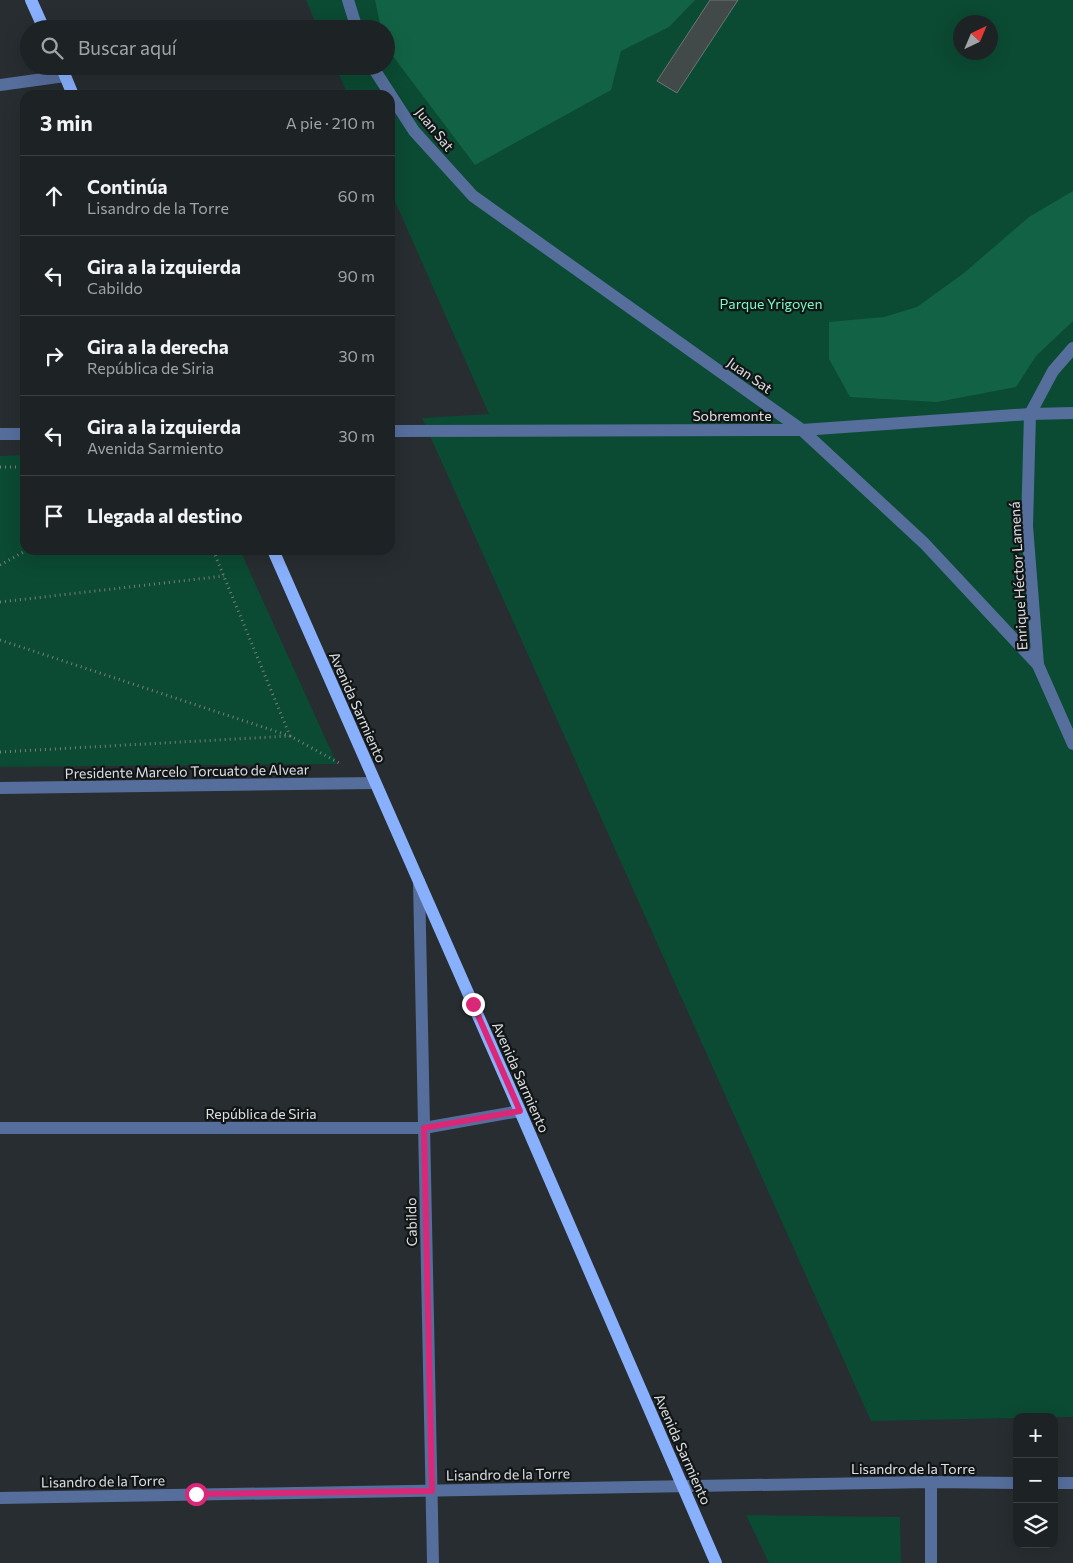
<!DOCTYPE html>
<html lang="es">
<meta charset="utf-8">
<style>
body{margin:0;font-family:Commissioner,sans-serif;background:#252a2c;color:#f1f3f6}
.controls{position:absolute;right:15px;bottom:15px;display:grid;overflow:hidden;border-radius:10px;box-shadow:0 5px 20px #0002}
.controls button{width:45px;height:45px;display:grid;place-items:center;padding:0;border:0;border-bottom:1px solid #3b3f41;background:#1d2224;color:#f1f3f6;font:25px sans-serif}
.compass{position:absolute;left:953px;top:15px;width:45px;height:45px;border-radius:50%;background:#1d2224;box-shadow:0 5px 20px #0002;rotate:44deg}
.stop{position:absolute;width:15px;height:15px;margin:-11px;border:4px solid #db2777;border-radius:50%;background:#fff}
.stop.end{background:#db2777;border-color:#fff;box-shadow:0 1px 5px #0008}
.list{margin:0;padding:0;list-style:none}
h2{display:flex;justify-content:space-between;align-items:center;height:65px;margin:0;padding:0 20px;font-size:21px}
h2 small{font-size:16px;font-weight:400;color:#a0a4a6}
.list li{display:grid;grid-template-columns:32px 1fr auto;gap:15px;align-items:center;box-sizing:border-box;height:80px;padding:0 20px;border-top:1px solid #3b3f41}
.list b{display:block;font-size:19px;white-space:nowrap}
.list p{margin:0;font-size:16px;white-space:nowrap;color:#a0a4a6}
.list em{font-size:16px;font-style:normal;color:#a0a4a6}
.icon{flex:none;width:28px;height:28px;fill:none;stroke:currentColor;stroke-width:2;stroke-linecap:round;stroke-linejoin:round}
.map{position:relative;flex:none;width:1073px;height:1563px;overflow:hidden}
.search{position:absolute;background:#1d2224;box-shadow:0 5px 20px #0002;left:20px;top:20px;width:375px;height:55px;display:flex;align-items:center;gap:12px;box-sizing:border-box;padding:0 18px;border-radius:28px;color:#a0a4a6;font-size:19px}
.panel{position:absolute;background:#1d2224;box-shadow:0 5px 20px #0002;left:20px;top:90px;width:375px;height:465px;border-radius:15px}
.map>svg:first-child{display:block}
.green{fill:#0b4a33;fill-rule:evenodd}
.forest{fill:#126345}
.building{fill:#414949;stroke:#6c7575}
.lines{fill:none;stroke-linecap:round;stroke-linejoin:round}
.path{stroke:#787d80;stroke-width:3;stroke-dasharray:1 4;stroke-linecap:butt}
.minor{stroke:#566e9c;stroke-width:12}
.major{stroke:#88b0fc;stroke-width:12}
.route{stroke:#db2777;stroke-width:6}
.labels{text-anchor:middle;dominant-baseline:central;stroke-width:4.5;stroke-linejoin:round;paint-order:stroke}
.street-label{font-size:14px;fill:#dde1e3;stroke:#121516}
.park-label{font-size:14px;fill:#7afdc3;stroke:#121516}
</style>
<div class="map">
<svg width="1073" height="1563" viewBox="0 0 1073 1563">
<rect width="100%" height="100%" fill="#272d30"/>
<g class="green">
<path d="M 306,0 L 1073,0 L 1073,1417 L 1017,1417 L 1017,1418 L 871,1421 L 422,418 L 489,414 L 390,190 L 390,95 L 348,95 L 335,66 L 386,66 L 386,29 L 318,29 ZM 960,22 L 990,22 L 990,52 L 960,52 Z"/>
<polygon points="25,455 25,550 240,550 337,764 0,767 0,456"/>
<polygon points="746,1515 900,1517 901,1563 769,1563"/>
</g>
<g class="forest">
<polygon points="375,0 695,0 669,27 621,51 611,90 475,165 386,47 386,29 381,29"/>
<polygon points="1073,191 1073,321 1036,356 1016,387 937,402 850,397 829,359 829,322 884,317 917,307 964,273 1029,217"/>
</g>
<polygon class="building" points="710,0 738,0 677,93 657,81"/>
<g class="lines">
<g class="path">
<polyline points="0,467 25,467"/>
<polyline points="0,565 27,550"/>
<polyline points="0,602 224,576"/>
<polyline points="0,640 290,736 339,763"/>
<polyline points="0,752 290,736 213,550"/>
</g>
<g class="minor">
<polyline points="348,0 357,29"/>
<polyline points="372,66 414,131 473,196 802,430 924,543 1038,665 1073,744"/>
<polyline points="0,85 65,76"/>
<polyline points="390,431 802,430 1030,414 1073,413"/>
<polyline points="0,434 25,434"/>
<polyline points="1038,665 1027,526 1030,414 1053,371 1073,348"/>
<polyline points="0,788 375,783"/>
<polyline points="419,881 433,1563"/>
<polyline points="0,1128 424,1128 520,1111"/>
<polyline points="931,1482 931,1563"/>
<polyline points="1054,1483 1073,1483"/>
<polyline points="0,1498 931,1482 1017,1483"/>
</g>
<g class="major">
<polyline points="31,0 44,29"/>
<polyline points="61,66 73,95"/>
<polyline points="273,550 520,1111 716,1563"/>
</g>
</g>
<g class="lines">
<polyline class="route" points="196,1494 432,1491 424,1128 520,1111 473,1004"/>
</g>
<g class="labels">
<g class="street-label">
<text transform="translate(435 129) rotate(51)">Juan Sat</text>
<text transform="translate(750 375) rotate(35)">Juan Sat</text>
<text x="732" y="415">Sobremonte</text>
<text transform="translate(1018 576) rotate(-93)">Enrique Héctor Lamená</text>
<text transform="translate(358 707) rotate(66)">Avenida Sarmiento</text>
<text transform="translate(187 771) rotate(-1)">Presidente Marcelo Torcuato de Alvear</text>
<text transform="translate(521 1077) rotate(66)">Avenida Sarmiento</text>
<text x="261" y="1113">República de Siria</text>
<text transform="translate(411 1222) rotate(-91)">Cabildo</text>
<text transform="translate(683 1449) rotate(66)">Avenida Sarmiento</text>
<text x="913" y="1468">Lisandro de la Torre</text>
<text transform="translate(508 1474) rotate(-1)">Lisandro de la Torre</text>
<text transform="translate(103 1481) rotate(-1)">Lisandro de la Torre</text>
</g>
<g class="park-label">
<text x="771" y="303">Parque Yrigoyen</text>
</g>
</g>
</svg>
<div class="controls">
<button>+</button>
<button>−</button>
<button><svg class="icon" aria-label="layers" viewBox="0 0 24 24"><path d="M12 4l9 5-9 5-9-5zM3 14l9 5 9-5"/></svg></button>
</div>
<svg class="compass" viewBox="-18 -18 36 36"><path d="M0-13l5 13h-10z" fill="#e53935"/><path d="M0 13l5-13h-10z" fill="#a0a4a6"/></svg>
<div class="stop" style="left:196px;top:1494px"></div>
<div class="stop end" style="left:473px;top:1004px"></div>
<div class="search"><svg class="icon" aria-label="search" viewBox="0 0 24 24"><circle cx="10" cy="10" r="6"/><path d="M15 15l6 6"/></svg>Buscar aquí</div>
<section class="panel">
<h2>3 min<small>A pie · 210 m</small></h2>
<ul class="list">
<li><svg class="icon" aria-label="ahead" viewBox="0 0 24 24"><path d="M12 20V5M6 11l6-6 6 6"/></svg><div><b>Continúa</b><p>Lisandro de la Torre</p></div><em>60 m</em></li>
<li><svg class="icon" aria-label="left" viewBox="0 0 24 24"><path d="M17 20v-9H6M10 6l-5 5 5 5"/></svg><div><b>Gira a la izquierda</b><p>Cabildo</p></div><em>90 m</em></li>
<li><svg class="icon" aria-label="right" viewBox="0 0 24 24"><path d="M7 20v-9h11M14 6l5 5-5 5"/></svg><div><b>Gira a la derecha</b><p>República de Siria</p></div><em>30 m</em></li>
<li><svg class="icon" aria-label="left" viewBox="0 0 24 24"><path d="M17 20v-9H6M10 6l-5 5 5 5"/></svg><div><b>Gira a la izquierda</b><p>Avenida Sarmiento</p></div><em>30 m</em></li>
<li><svg class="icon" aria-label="arrive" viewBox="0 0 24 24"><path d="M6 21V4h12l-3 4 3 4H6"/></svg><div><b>Llegada al destino</b></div></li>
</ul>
</section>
</div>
